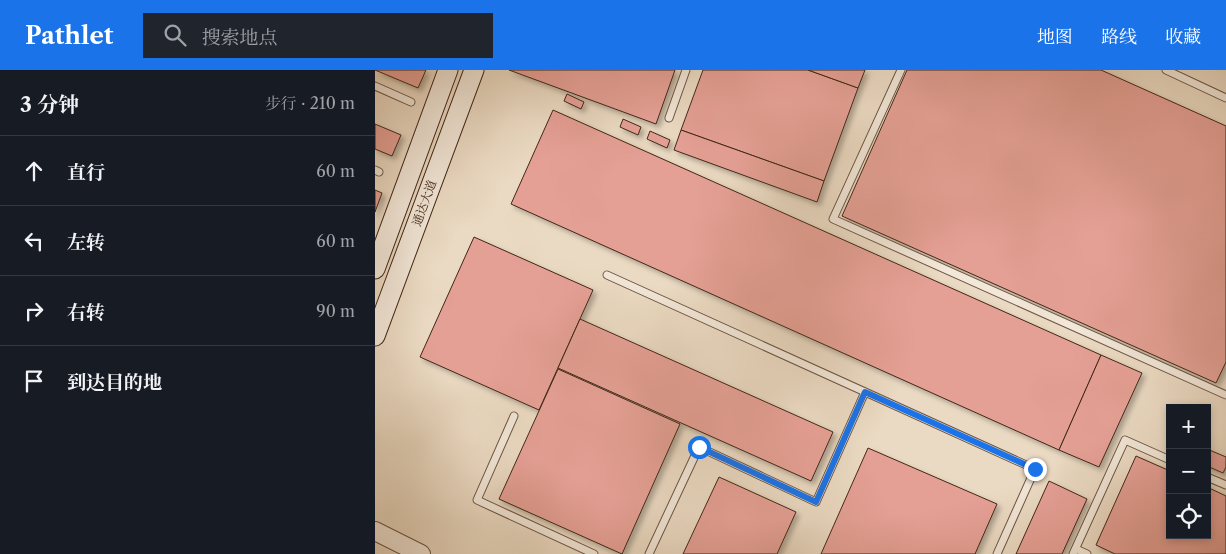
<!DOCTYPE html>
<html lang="zh">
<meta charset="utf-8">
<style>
body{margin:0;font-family:"Libre Caslon Text","Noto Serif SC",serif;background:#20242c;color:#f1f3f6}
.controls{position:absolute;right:15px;bottom:15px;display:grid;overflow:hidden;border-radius:0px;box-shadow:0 2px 8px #0003}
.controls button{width:45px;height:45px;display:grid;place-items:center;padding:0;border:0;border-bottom:1px solid #363941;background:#171b24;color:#f1f3f6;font:25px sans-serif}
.stop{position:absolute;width:15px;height:15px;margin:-11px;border:4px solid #1a73e8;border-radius:50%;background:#fff}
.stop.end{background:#1a73e8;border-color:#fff;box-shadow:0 1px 5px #0008}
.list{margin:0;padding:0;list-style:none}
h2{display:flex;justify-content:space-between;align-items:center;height:65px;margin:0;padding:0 20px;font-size:21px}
h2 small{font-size:16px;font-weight:400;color:#9ea1a6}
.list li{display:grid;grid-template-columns:32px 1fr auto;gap:15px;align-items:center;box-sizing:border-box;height:70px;padding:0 20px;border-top:1px solid #363941}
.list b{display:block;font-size:19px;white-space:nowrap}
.list em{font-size:16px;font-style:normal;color:#9ea1a6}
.icon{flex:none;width:28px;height:28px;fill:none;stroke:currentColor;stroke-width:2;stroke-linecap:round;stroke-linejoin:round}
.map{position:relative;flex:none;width:851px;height:484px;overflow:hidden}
header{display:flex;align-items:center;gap:30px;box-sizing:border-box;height:70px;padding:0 25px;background:#1a73e8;color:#fff}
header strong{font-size:24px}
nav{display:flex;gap:28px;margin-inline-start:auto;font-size:18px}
.search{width:350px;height:45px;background:#20242c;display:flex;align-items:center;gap:12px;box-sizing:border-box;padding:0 18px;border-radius:0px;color:#9ea1a6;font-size:19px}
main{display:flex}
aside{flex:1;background:#171b24}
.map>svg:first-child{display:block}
.building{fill:#e5a095;stroke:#422717;filter:url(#shadow)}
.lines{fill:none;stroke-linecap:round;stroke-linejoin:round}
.service-casing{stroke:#6c5442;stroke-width:9}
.tertiary-casing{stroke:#6c5442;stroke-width:20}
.secondary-casing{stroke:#422717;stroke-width:21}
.service{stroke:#f2e7d8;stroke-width:7}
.tertiary{stroke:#f2e7d8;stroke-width:18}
.secondary{stroke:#f2e7d8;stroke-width:19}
.route{stroke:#1a73e8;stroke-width:6}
.labels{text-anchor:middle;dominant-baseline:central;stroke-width:5;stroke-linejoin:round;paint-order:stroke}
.street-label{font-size:12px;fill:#422717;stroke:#f2e7d8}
</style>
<header>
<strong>Pathlet</strong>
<div class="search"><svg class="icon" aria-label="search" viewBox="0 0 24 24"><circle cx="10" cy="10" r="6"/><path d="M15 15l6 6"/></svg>搜索地点</div>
<nav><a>地图</a><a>路线</a><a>收藏</a></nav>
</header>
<main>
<aside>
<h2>3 分钟<small>步行 · 210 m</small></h2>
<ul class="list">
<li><svg class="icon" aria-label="ahead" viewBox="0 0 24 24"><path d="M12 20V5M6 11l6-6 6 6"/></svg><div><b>直行</b></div><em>60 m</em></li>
<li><svg class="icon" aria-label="left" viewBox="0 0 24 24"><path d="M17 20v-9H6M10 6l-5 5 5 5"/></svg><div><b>左转</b></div><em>60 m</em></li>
<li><svg class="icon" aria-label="right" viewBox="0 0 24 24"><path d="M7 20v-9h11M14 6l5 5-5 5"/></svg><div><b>右转</b></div><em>90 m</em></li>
<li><svg class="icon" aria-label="arrive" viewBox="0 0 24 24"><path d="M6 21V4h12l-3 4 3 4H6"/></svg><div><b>到达目的地</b></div></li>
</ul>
</aside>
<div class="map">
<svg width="851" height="484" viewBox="0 0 851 484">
<defs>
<filter id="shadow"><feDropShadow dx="3.5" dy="3.5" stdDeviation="2.5" flood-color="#0004"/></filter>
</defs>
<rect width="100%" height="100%" fill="#ebdac3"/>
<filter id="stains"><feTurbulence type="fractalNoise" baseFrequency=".004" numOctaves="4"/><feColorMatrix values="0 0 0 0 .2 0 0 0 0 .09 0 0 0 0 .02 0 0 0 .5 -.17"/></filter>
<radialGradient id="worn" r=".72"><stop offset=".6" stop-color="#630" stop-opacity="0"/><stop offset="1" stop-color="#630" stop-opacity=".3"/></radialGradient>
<g class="building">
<polygon points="0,0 51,0 43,18"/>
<polygon points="134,0 300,0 281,54"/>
<polygon points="328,0 433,0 483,18 449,111 306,60"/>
<polygon points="433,0 490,0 483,18"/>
<polygon points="532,0 726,0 851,56 851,292 841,313 467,146"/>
<polygon points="192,24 209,32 206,39 189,31"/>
<polygon points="178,40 726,285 684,380 136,134"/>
<polygon points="248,49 266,57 263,65 245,57"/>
<polygon points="0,54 26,65 17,86 0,79"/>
<polygon points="306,60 449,111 442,132 299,80"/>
<polygon points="275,61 295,70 292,78 272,69"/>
<polygon points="0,120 7,123 0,142"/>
<polygon points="99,167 218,220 164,340 45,287"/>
<polygon points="205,249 458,362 436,411 183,298"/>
<polygon points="726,285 767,303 724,397 684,380"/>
<polygon points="183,299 305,354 247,484 124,429"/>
<polygon points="493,378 622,434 600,484 446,484"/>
<polygon points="832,379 851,387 851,397 848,403 832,396"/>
<polygon points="761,386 795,401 795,465 832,465 832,417 851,426 851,484 740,484 721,475"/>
<polygon points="344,407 421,442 402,484 308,484"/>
<polygon points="674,411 712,429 687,484 641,484"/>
</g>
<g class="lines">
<g class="service-casing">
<g id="service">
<polyline points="526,0 458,149 851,325"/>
<polyline points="791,0 851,28"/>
<polyline points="0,16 36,32"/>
<polyline points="294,48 311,0"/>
<polyline points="0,100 4,102"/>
<polyline points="232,205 660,399 622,484"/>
<polyline points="139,346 102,430 219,484"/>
<polyline points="832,407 851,415"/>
<polyline points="701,479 712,484"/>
<polyline points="274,484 324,377 441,432 490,322"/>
<polyline points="698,484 750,370 795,390"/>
</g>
</g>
<g class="tertiary-casing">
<polyline id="tertiary" points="0,461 46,484"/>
</g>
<g class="secondary-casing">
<g id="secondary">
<polyline points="0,199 73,0"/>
<polyline points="0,266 99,0"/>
</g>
</g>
<use href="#service" class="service"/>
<use href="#tertiary" class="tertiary"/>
<use href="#secondary" class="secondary"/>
</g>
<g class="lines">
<polyline class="route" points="324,377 441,432 490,322 660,399"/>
</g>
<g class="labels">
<g class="street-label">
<text transform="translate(49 133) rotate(-70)">通达大道</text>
</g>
</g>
<rect width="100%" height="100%" filter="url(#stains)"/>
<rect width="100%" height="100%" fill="url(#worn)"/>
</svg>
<div class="controls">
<button>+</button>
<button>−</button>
<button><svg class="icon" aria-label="locate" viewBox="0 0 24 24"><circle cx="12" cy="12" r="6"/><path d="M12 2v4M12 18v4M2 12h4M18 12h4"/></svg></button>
</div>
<div class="stop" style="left:324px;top:377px"></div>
<div class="stop end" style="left:660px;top:399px"></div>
</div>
</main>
